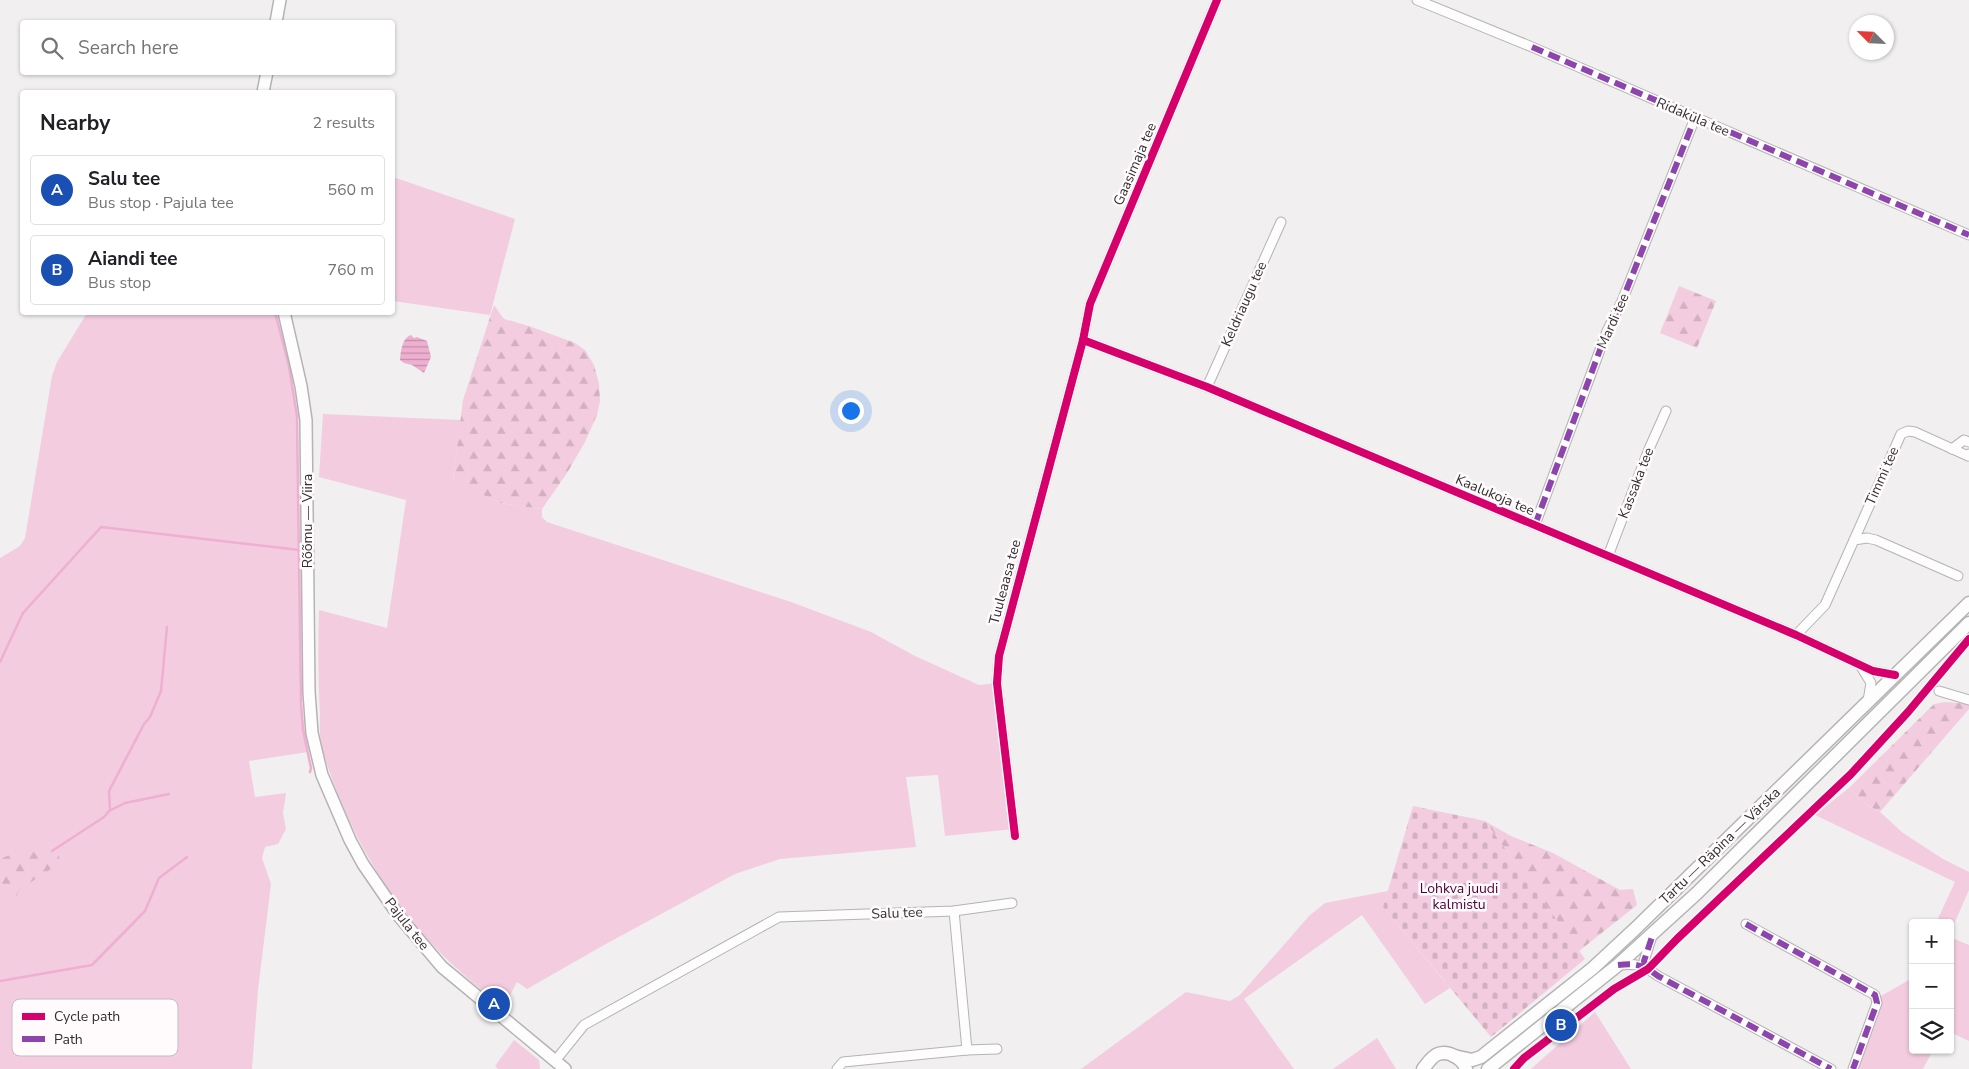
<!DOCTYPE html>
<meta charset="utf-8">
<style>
body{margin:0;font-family:"Nunito Sans",sans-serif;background:#f6f6f6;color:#202124}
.controls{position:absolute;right:15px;bottom:15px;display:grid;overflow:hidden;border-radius:5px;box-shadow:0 1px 4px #0004}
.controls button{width:45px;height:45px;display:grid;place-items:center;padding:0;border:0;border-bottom:1px solid #e0e0e0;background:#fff;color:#202124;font:25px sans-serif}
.compass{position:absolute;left:1849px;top:15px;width:45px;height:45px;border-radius:50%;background:#fff;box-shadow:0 1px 4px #0004;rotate:294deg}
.you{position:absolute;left:850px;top:410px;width:18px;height:18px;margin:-12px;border:4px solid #fff;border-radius:50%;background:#1a73e8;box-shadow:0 0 0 8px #1a73e833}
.badge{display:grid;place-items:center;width:32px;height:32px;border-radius:50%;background:#d93025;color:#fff;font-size:16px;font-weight:700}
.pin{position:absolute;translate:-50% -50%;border:2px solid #fff;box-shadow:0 1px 5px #0006}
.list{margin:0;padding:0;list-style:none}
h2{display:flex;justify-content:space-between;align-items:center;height:65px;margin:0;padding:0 20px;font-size:21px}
h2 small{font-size:16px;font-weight:400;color:#757577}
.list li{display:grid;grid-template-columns:32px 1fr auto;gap:15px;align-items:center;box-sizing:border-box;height:70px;margin:0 10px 10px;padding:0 10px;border:1px solid #e0e0e0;border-radius:5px}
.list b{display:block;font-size:19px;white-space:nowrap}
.list p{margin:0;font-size:16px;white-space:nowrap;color:#757577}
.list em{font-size:16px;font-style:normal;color:#757577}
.icon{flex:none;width:28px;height:28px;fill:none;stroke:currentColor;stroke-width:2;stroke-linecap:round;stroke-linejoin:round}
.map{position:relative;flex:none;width:1969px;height:1069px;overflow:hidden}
.search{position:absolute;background:#fff;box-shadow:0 1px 4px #0004;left:20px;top:20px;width:375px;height:55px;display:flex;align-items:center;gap:12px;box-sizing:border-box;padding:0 18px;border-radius:5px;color:#757577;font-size:19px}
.panel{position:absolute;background:#fff;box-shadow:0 1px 4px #0004;left:20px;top:90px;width:375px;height:225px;border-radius:5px}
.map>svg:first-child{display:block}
.green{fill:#f3cce0}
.forest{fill:url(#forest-firs)}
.cemetery{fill:url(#cemetery-stones)}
.water{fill:url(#water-rules)}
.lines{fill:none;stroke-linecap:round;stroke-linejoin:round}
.stream{stroke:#eeafd0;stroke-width:2.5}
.minor-casing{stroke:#b5b3b4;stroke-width:11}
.tertiary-casing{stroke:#b5b3b4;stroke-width:14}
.secondary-casing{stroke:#b5b3b4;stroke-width:15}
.minor{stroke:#fdfdfd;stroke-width:9}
.tertiary{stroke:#fdfdfd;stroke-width:11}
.secondary{stroke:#fdfdfd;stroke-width:12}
.quiet{stroke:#8e44ad;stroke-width:6;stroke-dasharray:12 6;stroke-linecap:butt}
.cycleway-casing{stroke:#fffbfd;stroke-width:11}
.cycleway{stroke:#d6006c;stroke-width:8}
.labels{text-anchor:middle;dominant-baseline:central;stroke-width:5;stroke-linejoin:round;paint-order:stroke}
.street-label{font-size:14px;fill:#312f30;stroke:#fffbfd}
.park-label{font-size:14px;fill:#520136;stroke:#fffbfd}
.key{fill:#fffbfd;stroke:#c1bec0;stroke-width:1}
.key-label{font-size:14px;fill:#312f30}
</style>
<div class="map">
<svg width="1969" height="1069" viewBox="0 0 1969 1069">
<defs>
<pattern id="forest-firs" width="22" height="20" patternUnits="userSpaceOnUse" patternTransform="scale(1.25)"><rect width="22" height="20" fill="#f3cce0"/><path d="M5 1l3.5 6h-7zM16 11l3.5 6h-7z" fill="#d1b0c0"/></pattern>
<pattern id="cemetery-stones" width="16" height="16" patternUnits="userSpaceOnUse" patternTransform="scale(1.25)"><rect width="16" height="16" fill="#f3cce0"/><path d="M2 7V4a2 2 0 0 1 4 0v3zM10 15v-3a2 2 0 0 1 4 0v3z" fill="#d1b0c0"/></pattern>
<pattern id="water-rules" width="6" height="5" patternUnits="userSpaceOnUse" patternTransform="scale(1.25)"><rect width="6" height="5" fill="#eeafd0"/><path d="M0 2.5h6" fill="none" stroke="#c18fa9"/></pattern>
</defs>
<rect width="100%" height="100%" fill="#f1eff0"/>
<g class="green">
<polygon points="393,177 515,219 490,315 393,301"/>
<polygon points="87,313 275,313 289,366 297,416 301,703 308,752 249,761 255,797 286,793 283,813 286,829 278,844 265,847 262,858 271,884 258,990 252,1069 0,1069 0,662 2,658 0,657 0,558 20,546 25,538 52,376 57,362"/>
<path d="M 323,414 L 461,420 L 453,479 L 500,503 L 542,509 L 542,517 L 547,522 L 791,602 L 871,632 L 915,656 L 979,685 L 997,683 L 1014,829 L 945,836 L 938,775 L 906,777 L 916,847 L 780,859 L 735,874 L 604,945 L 527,989 L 517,982 L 508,999 C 489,1000 476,985 463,974 C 398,918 344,830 322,747 C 319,737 320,724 320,713 C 318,679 318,645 319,610 L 387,628 L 406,500 L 319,477 Z"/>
<polygon points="1849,788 1867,805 1880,812 1903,833 1943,859 1969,872 1969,890 1950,933 1950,923 1936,923 1955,882 1815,815"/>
<polygon points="1388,891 1383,907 1450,988 1425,1004 1362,915 1244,999 1294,1069 1081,1069 1186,992 1230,1001 1240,995 1309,916 1325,903"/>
<polygon points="1950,937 1969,945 1969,1041 1950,1032"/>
<polygon points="1913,973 1913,1050 1933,1050 1923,1069 1857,1069 1881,996 1909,980"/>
<polygon points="1595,1012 1631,1069 1531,1069"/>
<polygon points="1377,1038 1396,1069 1333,1069"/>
<polygon points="514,1040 539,1060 540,1069 498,1069 495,1066"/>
</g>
<g class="forest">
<polygon points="1679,286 1716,301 1697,348 1660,333"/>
<polygon points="494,305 504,319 529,326 575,343 585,350 594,365 599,384 600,401 597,415 585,442 567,473 542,509 500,503 453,480 463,400"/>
<polygon points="1945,702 1969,704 1969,709 1880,812 1867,805 1849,788 1934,704"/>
<polygon points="1485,821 1511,836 1553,853 1620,890 1633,889 1637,905 1579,951"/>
<polygon points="22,850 38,853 52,851 59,856 60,863 19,890 14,902 0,902 0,859"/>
</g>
<polygon class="cemetery" points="1413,806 1485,821 1585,959 1491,1037 1383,907"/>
<path class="water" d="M 411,335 L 414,338 L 417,337 L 427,341 L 431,357 L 424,373 L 412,365 L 404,363 L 400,360 C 401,351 402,338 411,335 Z"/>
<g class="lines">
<g class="stream">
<polyline points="275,312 289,366 297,416 301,703 303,730 311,768 310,772"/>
<polyline points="0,662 23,613 101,527 300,550"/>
<polyline points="111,810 125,803 169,794"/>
<polyline points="52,851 104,817 110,810 109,791 144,724 150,717 161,691 167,627"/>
<polyline points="0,981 92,965 145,911 159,878 187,857"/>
</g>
<g class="minor-casing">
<g id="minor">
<polyline points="1417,0 1532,47 1969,235"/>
<polyline points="1083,340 1207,387 1796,635 1873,671 1895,675"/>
<polyline points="1207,387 1281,222"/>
<polyline points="1952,449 1964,440 1969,442"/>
<polyline points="1535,525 1607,331 1622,301 1695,118"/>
<polyline points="1854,540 1901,434 1908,431 1915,432 1968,456 1969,454"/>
<polyline points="1608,556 1649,449 1666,411"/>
<polyline points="1796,635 1825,605 1854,540 1867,538 1876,540 1958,576"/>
<polyline points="1860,665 1871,683 1868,701"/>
<polyline points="1939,691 1969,700"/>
<polyline points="1015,836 999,701 997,683 999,656 1083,340 1090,304 1217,0"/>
<polyline points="954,911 967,1050 997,1049"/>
<polyline points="1746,924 1875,995 1877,1003 1853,1069"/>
<path d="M 1618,965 C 1637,963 1643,965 1658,976 L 1831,1069"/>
<polyline points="1646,967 1644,961 1652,936"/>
<polyline points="555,1061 584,1025 779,917 954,911 1012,903"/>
<polyline points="837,1069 843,1062 967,1050"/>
</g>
</g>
<g class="tertiary-casing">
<g id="tertiary">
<polyline points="276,22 280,0"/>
<polyline points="263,92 267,72"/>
<polyline points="284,312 301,386 306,420 309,692 312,733 322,775 350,840 363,864 398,915 442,967 565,1069"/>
</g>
</g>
<g class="secondary-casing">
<g id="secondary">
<polyline points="1454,1056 1472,1060 1481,1057 1593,968 1635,929 1969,603"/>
<path d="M 1423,1069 C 1427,1064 1432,1056 1438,1054 C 1449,1050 1463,1059 1466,1069"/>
<polyline points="1488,1069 1618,965 1697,893 1969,623"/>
</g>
</g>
<use href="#minor" class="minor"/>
<use href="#tertiary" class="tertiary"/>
<use href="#secondary" class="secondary"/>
<g class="quiet">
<polyline points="1532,47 1969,235"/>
<polyline points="1535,525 1607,331 1622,301 1695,118"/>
<polyline points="1746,924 1875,995 1877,1003 1853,1069"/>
<path d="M 1618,965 C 1637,963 1643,965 1658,976 L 1831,1069"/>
<polyline points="1646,967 1644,961 1653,934"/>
</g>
<g class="cycleway-casing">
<g id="cycleway">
<polyline points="1083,340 1207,387 1796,635 1873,671 1895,675"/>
<polyline points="1015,836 999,701 997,683 999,656 1083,340 1090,304 1217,0"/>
<polyline points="1514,1069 1524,1058 1614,989 1648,969 1677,939 1851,774 1908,712 1969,639"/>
</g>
</g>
<use href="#cycleway" class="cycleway"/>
</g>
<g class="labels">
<g class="street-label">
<text transform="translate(1693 117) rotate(23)">Ridaküla tee</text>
<text transform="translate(1135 164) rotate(-67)">Gaasimaja tee</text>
<text transform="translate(1244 304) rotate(-66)">Keldriaugu tee</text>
<text transform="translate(1613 321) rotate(-66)">Mardi tee</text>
<text transform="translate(1882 476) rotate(-66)">Timmi tee</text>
<text transform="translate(1636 483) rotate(-69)">Kassaka tee</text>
<text transform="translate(1495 495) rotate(23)">Kaalukoja tee</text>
<text transform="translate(307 521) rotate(-90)">Rõõmu — Viira</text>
<text transform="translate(1005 582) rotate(-75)">Tuuleaasa tee</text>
<text transform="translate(1720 846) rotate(-44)">Tartu — Räpina — Värska</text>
<text transform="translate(897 913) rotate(-2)">Salu tee</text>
<text transform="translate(407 924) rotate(52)">Pajula tee</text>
</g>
<g class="park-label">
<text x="1459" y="888">Lohkva juudi<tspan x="1459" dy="16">kalmistu</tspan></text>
</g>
</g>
<rect x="12" y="999" width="166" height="57" rx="8" class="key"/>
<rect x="22" y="1013" width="23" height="7" fill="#d6006c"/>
<rect x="22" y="1036" width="23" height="6" fill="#8e44ad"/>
<g class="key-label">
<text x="54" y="1021">Cycle path</text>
<text x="54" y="1044">Path</text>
</g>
</svg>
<div class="controls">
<button>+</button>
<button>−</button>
<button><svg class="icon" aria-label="layers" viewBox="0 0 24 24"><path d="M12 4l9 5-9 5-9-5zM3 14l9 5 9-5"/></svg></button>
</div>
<svg class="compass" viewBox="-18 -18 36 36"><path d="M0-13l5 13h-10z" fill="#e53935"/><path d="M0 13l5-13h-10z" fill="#757577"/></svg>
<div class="you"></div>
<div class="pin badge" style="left:494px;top:1004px;background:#1a4fb4">A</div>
<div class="pin badge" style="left:1561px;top:1025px;background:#1a4fb4">B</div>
<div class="search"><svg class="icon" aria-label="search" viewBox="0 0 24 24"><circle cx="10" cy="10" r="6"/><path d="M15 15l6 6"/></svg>Search here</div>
<section class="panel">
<h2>Nearby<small>2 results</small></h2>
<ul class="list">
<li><span class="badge" style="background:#1a4fb4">A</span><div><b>Salu tee</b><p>Bus stop · Pajula tee</p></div><em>560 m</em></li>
<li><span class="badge" style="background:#1a4fb4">B</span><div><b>Aiandi tee</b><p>Bus stop</p></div><em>760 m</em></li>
</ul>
</section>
</div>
